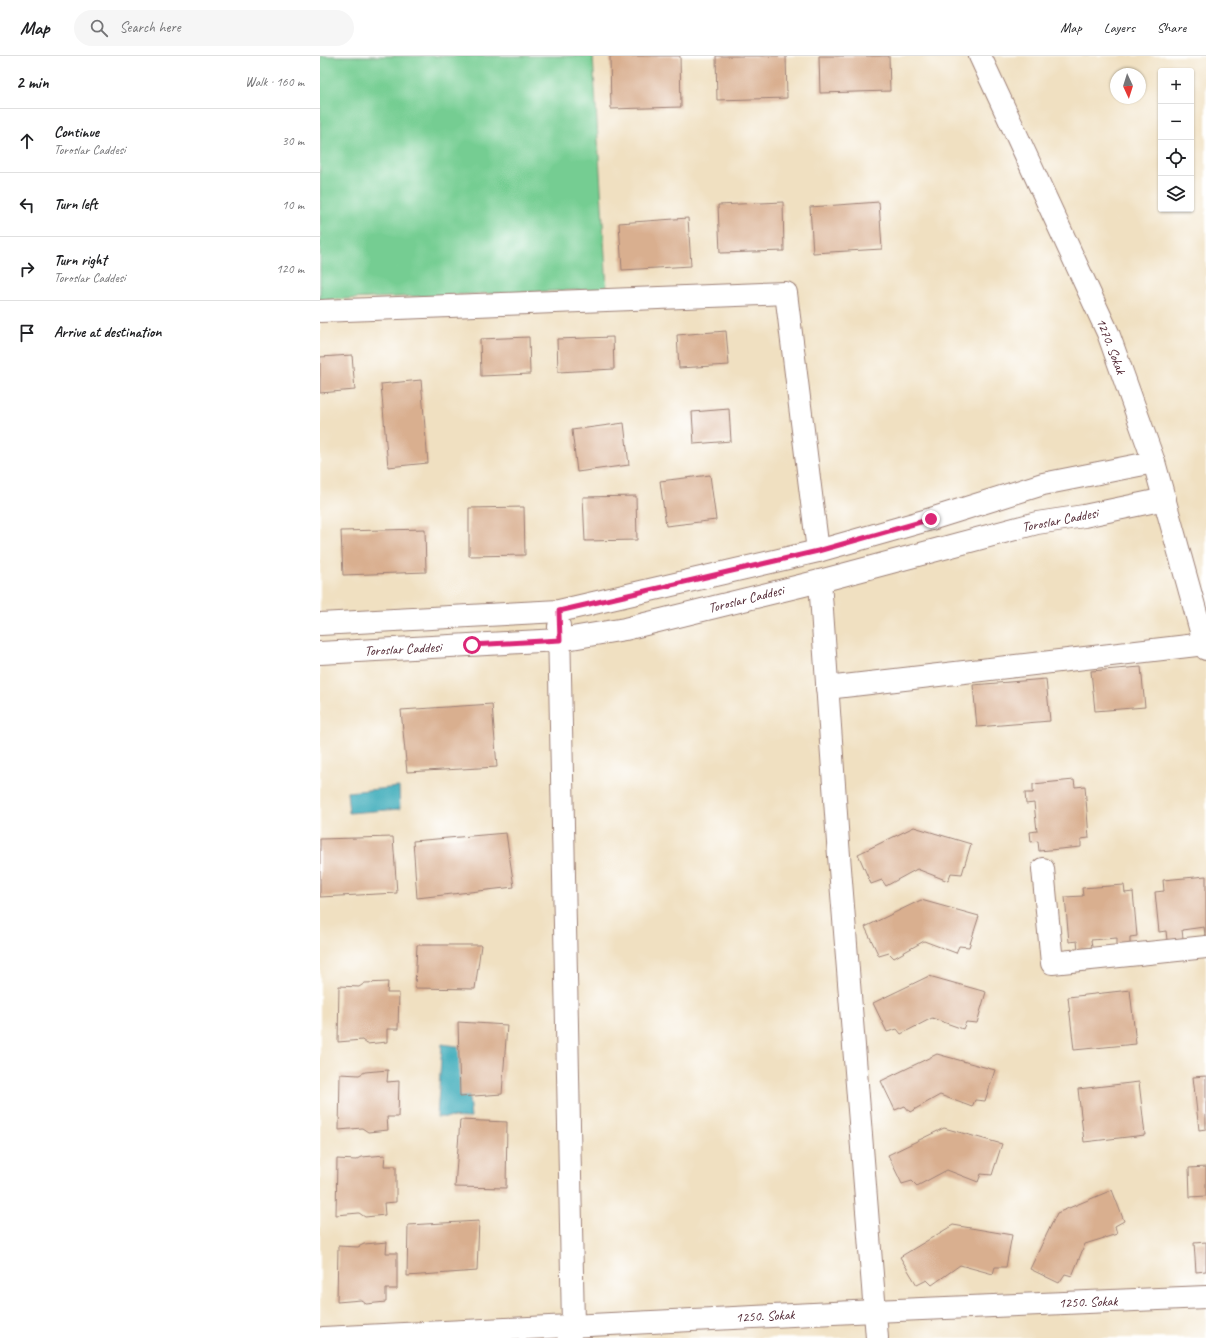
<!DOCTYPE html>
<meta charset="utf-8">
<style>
body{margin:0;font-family:Caveat,sans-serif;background:#f6f6f6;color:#202124}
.controls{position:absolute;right:12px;top:12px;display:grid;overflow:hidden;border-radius:4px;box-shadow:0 1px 3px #0004}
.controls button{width:36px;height:36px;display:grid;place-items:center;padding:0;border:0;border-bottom:1px solid #e0e0e0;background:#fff;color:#202124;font:20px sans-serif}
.compass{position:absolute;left:790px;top:12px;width:36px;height:36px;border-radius:50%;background:#fff;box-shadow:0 1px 3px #0004;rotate:176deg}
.stop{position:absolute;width:12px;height:12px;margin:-9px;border:3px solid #db2777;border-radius:50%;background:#fff}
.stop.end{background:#db2777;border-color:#fff;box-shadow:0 1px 4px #0008}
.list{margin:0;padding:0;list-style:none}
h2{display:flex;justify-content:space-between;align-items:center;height:52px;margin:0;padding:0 16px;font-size:17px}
h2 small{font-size:13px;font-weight:400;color:#757577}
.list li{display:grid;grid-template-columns:26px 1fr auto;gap:12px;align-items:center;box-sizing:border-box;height:64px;padding:0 16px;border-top:1px solid #e0e0e0}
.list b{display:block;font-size:15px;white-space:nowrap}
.list p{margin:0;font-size:13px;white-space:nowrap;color:#757577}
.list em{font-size:13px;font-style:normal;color:#757577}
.icon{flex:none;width:22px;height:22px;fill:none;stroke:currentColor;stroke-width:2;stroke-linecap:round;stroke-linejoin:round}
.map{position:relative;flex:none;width:886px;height:1282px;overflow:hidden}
header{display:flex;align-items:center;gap:24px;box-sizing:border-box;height:56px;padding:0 20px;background:#fff;border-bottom:1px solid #e0e0e0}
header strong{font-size:19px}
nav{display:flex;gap:22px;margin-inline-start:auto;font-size:14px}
.search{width:280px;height:36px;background:#f6f6f6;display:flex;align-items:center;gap:10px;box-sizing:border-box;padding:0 14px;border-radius:22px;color:#757577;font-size:15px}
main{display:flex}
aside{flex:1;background:#fff}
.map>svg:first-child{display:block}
.green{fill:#75cd92;stroke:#60765e}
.water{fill:#3cacba;stroke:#436672}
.building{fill:#d9af8f}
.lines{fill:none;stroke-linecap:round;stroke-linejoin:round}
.minor-casing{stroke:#9d8076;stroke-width:24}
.minor{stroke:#fff;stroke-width:22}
.route{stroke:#db2777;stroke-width:5}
.labels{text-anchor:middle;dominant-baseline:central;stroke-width:4;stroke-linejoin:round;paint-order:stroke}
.street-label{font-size:14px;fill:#4a1f2b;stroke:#fff}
</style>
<header>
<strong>Map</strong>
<div class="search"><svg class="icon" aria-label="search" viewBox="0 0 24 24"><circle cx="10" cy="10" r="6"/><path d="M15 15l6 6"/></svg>Search here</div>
<nav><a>Map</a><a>Layers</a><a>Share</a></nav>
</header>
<main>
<aside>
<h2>2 min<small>Walk · 160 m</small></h2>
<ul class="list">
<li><svg class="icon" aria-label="ahead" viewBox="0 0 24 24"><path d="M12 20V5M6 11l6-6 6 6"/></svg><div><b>Continue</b><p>Toroslar Caddesi</p></div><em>30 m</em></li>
<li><svg class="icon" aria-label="left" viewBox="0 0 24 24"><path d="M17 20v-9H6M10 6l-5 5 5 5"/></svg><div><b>Turn left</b></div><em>10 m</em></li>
<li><svg class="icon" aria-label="right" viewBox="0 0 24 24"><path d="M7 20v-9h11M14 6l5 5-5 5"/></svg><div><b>Turn right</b><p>Toroslar Caddesi</p></div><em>120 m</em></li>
<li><svg class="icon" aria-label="arrive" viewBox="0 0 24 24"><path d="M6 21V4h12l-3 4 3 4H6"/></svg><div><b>Arrive at destination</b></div></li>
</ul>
</aside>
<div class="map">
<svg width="886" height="1282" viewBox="0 0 886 1282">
<rect width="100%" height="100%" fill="#fff"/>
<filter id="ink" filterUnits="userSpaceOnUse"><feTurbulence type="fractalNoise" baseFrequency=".025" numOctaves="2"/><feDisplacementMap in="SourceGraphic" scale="8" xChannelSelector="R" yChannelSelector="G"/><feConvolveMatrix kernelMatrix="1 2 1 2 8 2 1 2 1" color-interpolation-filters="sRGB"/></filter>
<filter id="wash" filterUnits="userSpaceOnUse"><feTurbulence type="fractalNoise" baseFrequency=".012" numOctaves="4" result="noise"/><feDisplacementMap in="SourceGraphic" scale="16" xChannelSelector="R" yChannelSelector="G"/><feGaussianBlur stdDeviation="0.9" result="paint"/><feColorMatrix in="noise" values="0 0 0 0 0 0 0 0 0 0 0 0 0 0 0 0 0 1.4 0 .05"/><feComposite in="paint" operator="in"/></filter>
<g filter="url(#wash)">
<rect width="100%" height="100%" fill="#f0e0c1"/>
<polygon class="green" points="0,0 273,0 287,233 0,244"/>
<g class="water">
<polygon points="79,731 80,753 29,757 27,736"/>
<polygon points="122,988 144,991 151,1062 117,1061"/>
</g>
<g id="blocks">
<g class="building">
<polygon points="290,0 360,0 361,51 291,53"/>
<polygon points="396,0 466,0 467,42 397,44"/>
<polygon points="499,0 569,0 570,35 500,37"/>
<polygon points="463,146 464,195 400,197 398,149"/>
<polygon points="559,146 562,193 493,197 490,151"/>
<polygon points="368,162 371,210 302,214 299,167"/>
<polygon points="406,275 409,309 359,312 357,279"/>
<polygon points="209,281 210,318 161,320 160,283"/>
<polygon points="293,281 294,313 238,316 237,283"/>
<polygon points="32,299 35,334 0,337 0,301"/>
<polygon points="101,324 108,407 68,411 61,328"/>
<polygon points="409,353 411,385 374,388 372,356"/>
<polygon points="304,367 309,409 257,416 252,374"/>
<polygon points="390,419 396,464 346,470 340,425"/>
<polygon points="316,440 317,484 265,485 263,441"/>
<polygon points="204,451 205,499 149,500 149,452"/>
<polygon points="105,473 106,516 23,519 21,475"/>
<polygon points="821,611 825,651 775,655 771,615"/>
<polygon points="726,623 730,665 657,671 653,629"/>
<polygon points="172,648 177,711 87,716 81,654"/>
<polygon points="754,724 755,731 765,730 769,782 761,783 761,791 719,795 718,785 711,786 710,776 717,775 714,747 706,748 705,737 713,737 713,728"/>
<polygon points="594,771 651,788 642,818 631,817 628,825 597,813 566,830 562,824 551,828 538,798"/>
<polygon points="186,777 194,831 97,842 93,785"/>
<polygon points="73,781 77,837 0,841 0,783"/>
<polygon points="886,820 886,879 885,879 884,871 862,874 863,882 847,884 846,875 839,876 835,836 844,835 843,824"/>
<polygon points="804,829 805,837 813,836 817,880 810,881 810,888 797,890 797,882 771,884 772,891 758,893 757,885 749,886 745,841 763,840 762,832"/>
<polygon points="601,844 659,860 649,891 639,890 636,897 604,885 574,902 569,897 559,900 545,871"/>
<polygon points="97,889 161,889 155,933 95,932"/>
<polygon points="609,920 666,936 657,967 646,966 643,973 612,962 581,978 577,973 567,976 553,947"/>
<polygon points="68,926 67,937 79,937 78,973 67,973 67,986 47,988 42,984 18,986 19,930 39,931 45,927"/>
<polygon points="810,934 816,988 754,994 748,941"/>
<polygon points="138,966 187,969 182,1038 140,1041"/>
<polygon points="617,998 675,1014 665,1045 655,1044 652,1051 620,1039 590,1056 585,1050 575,1054 561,1025"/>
<polygon points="68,1014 67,1026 79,1025 78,1061 67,1061 68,1074 48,1076 42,1072 19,1074 20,1018 39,1019 45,1016"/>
<polygon points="886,1020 886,1073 879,1074 873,1021"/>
<polygon points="819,1026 825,1079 764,1086 758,1033"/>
<polygon points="140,1064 187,1066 186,1132 135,1131"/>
<polygon points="624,1072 682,1088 672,1119 661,1118 658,1126 627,1114 597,1130 592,1125 582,1128 568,1099"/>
<polygon points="65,1099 64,1110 76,1110 76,1146 64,1147 65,1159 45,1161 39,1157 16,1159 17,1103 36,1104 42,1101"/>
<polygon points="886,1111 886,1140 870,1141 869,1112"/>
<polygon points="792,1134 804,1165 795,1170 797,1178 765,1188 752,1220 745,1218 739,1227 710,1213 737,1157"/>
<polygon points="159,1165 157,1215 87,1220 88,1169"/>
<polygon points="633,1169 692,1179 686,1211 675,1211 673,1218 640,1209 612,1229 607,1224 597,1229 580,1201"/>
<polygon points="67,1186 66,1197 77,1197 77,1233 66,1233 66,1246 46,1248 41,1244 17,1246 18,1190 38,1191 44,1188"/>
<polygon points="886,1186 886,1215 876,1216 874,1187"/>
</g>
</g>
</g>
<g filter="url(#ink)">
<use href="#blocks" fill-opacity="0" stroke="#9d8076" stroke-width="1"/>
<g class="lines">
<g class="minor-casing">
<g id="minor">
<polyline points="660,0 788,277 834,406 886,593"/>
<polyline points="0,255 466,237 498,495"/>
<polyline points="500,525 518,787 557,1282"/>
<polyline points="0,568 239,555 498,495 611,463 723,428 834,406"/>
<polyline points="239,570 253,1269 249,1282"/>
<polyline points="0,597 240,584 305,573 500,525 717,467 764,460 845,443"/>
<polyline points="507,632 885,588"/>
<polyline points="723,813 732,907 886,891"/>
<polyline points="3,1282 554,1255 886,1241"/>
</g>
</g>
<use href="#minor" class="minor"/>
</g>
</g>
<g class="lines" filter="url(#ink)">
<polyline class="route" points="152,589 240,584 239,555 498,495 611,463"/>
</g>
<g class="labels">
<g class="street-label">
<text transform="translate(791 290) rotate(69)">1270. Sokak</text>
<text transform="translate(740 464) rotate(-11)">Toroslar Caddesi</text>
<text transform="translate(426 543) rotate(-14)">Toroslar Caddesi</text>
<text transform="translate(83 593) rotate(-3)">Toroslar Caddesi</text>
<text transform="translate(768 1246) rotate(-2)">1250. Sokak</text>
<text transform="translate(445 1260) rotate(-3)">1250. Sokak</text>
</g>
</g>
</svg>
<div class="controls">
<button>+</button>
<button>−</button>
<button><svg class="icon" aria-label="locate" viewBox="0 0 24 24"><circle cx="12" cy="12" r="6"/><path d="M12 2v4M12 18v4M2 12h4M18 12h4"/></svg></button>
<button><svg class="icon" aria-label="layers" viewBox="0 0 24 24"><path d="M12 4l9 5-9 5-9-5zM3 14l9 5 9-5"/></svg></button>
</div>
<svg class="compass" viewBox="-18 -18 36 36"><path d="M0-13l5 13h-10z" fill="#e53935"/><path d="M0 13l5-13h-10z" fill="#757577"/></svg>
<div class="stop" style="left:152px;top:589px"></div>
<div class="stop end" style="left:611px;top:463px"></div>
</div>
</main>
